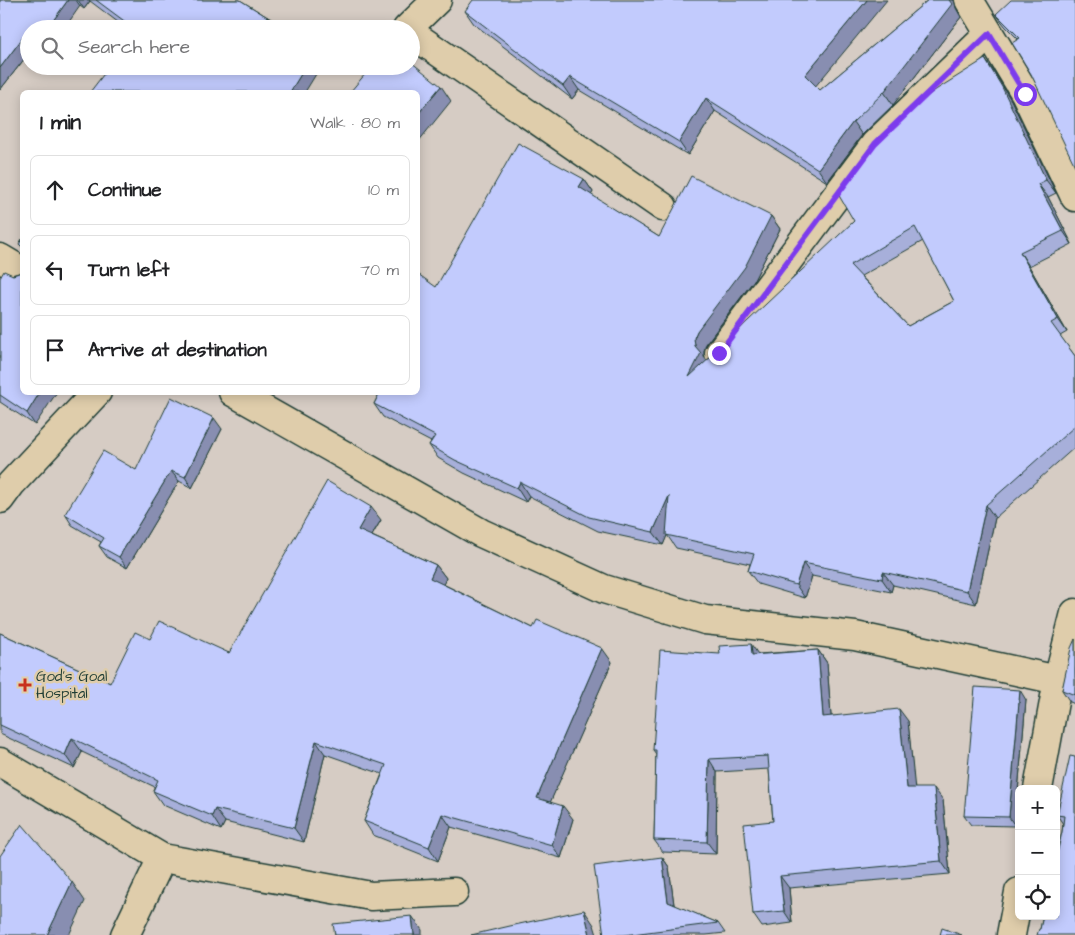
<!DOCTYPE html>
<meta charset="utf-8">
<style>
body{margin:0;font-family:"Architects Daughter",sans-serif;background:#f6f6f6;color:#202124}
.controls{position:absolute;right:15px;bottom:15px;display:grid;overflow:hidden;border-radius:8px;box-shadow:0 2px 12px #0003}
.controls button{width:45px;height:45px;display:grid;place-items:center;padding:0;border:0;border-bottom:1px solid #e0e0e0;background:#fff;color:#202124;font:25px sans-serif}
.stop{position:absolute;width:15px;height:15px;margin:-11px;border:4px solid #7c3aed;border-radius:50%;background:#fff}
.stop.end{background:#7c3aed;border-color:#fff;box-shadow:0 1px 5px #0008}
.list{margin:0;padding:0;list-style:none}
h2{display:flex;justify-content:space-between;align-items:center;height:65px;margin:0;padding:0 20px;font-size:21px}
h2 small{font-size:16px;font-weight:400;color:#757577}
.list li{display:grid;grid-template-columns:32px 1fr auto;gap:15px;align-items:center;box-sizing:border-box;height:70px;margin:0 10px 10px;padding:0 10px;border:1px solid #e0e0e0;border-radius:8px}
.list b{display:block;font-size:19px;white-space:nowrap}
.list em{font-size:16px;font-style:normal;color:#757577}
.icon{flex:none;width:28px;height:28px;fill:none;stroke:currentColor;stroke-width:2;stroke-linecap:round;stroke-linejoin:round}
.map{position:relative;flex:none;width:1075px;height:935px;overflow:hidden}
.search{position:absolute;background:#fff;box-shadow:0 2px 12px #0003;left:20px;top:20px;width:400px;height:55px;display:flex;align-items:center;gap:12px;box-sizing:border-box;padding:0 18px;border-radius:28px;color:#757577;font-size:19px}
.panel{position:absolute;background:#fff;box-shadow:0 2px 12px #0003;left:20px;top:90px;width:400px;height:305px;border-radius:8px}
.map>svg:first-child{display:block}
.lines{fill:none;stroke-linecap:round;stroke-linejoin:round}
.minor-casing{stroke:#1f3d34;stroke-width:31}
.minor{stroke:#dfcdab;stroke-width:28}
.wall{fill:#a7afda;stroke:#1f3d34;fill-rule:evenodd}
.shaded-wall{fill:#888eb1;stroke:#1f3d34}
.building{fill:#c2cbfd;stroke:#1f3d34;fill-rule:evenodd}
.route{stroke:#7c3aed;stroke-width:6}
.poi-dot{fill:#c8321e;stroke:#dfcdab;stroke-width:2}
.labels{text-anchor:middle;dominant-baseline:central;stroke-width:5;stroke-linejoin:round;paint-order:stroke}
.poi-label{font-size:15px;fill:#1f3d34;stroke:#dfcdab;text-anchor:start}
</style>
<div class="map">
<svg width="1075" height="935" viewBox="0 0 1075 935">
<rect width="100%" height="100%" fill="#d6ccc4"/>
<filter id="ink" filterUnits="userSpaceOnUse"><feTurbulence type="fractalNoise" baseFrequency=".02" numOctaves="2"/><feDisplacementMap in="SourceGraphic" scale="10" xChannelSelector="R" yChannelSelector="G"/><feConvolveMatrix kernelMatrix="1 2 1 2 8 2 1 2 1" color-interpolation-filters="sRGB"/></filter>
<g filter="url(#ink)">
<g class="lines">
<g class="minor-casing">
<g id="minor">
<polyline points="969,0 1025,93 1075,197"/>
<polyline points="407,29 437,0"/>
<polyline points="411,33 663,207"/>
<polyline points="0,258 22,271"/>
<polyline points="719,353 875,144 989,34"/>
<polyline points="233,392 481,533 604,589 705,620 855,636 1058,680"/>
<polyline points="0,499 11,484 97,392"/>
<polyline points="0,762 162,858 371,896 454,892"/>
<polyline points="1038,789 1058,680 1075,613"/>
<polyline points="125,935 162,858"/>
<polyline points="1011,935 1019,892"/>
</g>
</g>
<use href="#minor" class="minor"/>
</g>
<g class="wall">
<polygon points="0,0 240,0 287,29 127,29 90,1 84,9 80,6 29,29 29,53 0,90"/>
<polygon points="928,0 954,0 956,8 961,17 893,105 862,135 827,182 715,111 688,155 579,90 572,99 474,24 465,11 816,86 820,90"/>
<polygon points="1075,0 1018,39 1005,26 996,14"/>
<path d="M 985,59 L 994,72 L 1011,100 L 1056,193 L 1048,197 L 1072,244 L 1029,266 L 1067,332 L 1060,336 L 1075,356 L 1075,447 L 995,518 L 976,604 L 893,585 L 891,592 L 812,576 L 805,598 L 758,584 L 748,571 L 750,564 L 676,548 L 667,535 L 663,545 L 598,531 L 529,496 L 526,502 L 464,473 L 438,458 L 429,445 L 431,442 L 383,417 L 374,404 L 379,394 L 376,392 L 418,392 L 436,287 L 584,179 L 593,192 L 591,195 L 659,237 L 771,216 L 780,229 L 754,280 L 706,344 L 704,351 L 704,357 L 707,360 L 722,350 L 854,221 ZM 923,241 L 954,301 L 908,326 L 861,276 Z"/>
<polygon points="22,272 35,425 0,402 0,278"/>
<polygon points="222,429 192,488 179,481 127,568 107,557 99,546 101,542 72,525 65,514 136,470"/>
<polygon points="381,520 372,536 436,565 446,578 443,584 533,628 612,662 550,802 573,819 561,858 451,827 438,861 373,835 364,821 382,774 325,754 304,842 225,822 221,830 163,805 153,791 155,787 82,752 74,768 0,734 0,633 110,683 150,639 229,653"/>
<polygon points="1075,639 1075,704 1070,702 1062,690"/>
<polygon points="818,650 827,663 831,716 908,721 914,788 943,800 950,874 789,888 792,923 762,927 753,914 773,821 769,769 717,772 716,854 663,852 654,840 656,754 653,750 720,654 758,654"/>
<polygon points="1026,700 1015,826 971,825 964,816"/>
<polygon points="1075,757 1075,935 1040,929 1062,832 1063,824 1057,815"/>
<polygon points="662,857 669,867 674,905 718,923 725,933 706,935 604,935"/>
</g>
<g class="shaded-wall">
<polygon points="68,0 76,0 80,6 64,29 47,29"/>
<polygon points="78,0 89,0 90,1 84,9"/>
<polygon points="867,0 887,0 814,88 805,75"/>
<polygon points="949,0 954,0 956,8 961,17 893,105 884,92"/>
<polygon points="24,36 29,44 29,53 0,90 0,68"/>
<polygon points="985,59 994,72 1011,100 1056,193 1046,180"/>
<polygon points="306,66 321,66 305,92 290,92"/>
<polygon points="570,77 579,90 572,99 563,86"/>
<polygon points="441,86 451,101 418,142 418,114"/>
<polygon points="706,98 715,111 688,155 679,142"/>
<polygon points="853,122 862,135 827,182 818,169"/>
<polygon points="584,179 593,192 588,201 579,187"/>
<polygon points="1038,184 1048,197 1072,244 1063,231"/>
<polygon points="771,216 780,229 754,280 706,344 704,351 704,357 711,366 689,377 695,346 694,338 697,331"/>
<polygon points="1020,252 1029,266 1067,332 1058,319"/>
<polygon points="40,392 57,392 35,425 27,413"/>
<polygon points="214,418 222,429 192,488 185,477"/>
<polygon points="171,471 179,481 127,568 119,557"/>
<polygon points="520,482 529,496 526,502 517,488"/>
<polygon points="669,496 678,510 663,545 653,532"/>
<polygon points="986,505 995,518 976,604 967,591"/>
<polygon points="371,507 381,520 367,543 358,530"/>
<polygon points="803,563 812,576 805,598 796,585"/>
<polygon points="436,565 446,578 440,592 430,578"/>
<polygon points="883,572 893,585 891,592 882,579"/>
<polygon points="751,644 760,657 752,655"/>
<polygon points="602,648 612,662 546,812 537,798"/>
<polygon points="818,650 827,663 832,729 823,717"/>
<polygon points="1020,690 1026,700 1015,826 1009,817"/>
<polygon points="899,709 908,721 916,800 907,788"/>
<polygon points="72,738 82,752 74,768 65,755"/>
<polygon points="316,741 325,754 304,842 294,828"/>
<polygon points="709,759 717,772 716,854 707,842"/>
<polygon points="934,788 943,800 950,874 941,861"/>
<polygon points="563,806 573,819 561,858 552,845"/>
<polygon points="215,809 225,822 221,830 212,816"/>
<polygon points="442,814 451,827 438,861 429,847"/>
<polygon points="662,857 669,867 675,912 668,902"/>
<polygon points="780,876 789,888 792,923 784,911"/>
<polygon points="72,882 85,901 69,935 47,935"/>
<polygon points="584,910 594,925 597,935 590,935"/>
<polygon points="412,916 422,930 422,935 414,935"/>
</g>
<g class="building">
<polygon points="0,0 68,0 47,29 29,29 29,40 24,36 0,68"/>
<polygon points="96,0 240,0 287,29 135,29"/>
<polygon points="473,0 867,0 805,75 820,90 928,0 949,0 952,4 884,92 853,122 818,169 706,98 679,142 570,77 563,86 465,11"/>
<polygon points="1011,0 1075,0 1075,166 1031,74 1012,43 1020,38 996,14"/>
<path d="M 985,59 L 1002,87 L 1046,180 L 1038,184 L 1063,231 L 1020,252 L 1058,319 L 1051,323 L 1075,356 L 1075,426 L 986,505 L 967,591 L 883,572 L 882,579 L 803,563 L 796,585 L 748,571 L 754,554 L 666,535 L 669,496 L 653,532 L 589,517 L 520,482 L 517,488 L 455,460 L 429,445 L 435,436 L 374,404 L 380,392 L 418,392 L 418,274 L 436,287 L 518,143 L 584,179 L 579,187 L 659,237 L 691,176 L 771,216 L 745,267 L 697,331 L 694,338 L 695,346 L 701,353 L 689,377 L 713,355 L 722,350 L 731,337 L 854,221 L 838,194 L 878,141 L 921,99 ZM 915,227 L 954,301 L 908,326 L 850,265 Z"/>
<polygon points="411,62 441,86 418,114 418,92 350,92 372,66 411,66"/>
<polygon points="110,66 306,66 290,92 90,92"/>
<polygon points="22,239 22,247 19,244"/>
<polygon points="4,271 13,275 22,272 22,392 40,392 27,413 0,395 0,278"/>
<polygon points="171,397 214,418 185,477 171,471 119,557 99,546 104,538 65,514 103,451 136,470"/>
<polygon points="327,481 371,507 358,530 436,565 430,578 533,628 537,620 602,648 537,798 563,806 552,845 442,814 429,847 364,821 386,765 316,741 294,828 215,809 212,816 153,791 158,780 72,738 65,755 0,725 0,633 110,683 135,632 150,639 159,621 229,653"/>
<polygon points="1075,639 1075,695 1062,690 1071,648"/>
<polygon points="751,644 752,655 818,650 823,717 899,709 907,788 934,788 941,861 780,876 784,911 753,914 744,824 773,821 768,756 709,759 707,842 654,840 656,750 653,750 660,650 720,654 719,646"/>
<polygon points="975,687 1020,690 1009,817 964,816"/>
<polygon points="1070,756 1075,757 1075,935 1037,935 1039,929 1040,929 1043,916 1056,916 1056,858 1062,832 1064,816 1057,815"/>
<polygon points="22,824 72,882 47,935 0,935 0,856"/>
<polygon points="662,857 668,902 718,923 624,935 604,935 594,866"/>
<polygon points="584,910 590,935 471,935 510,926"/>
<polygon points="412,916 414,935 335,935 333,924"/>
<polygon points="942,928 962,935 940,935"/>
</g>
</g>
<g class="lines" filter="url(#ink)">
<polyline class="route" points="719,353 875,144 989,34 1025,94"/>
</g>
<path class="poi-dot" d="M22.5 677.5h5v5h5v5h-5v5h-5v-5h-5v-5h5z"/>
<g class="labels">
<g class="poi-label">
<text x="36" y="676">God's Goal<tspan x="36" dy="17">Hospital</tspan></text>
</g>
</g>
</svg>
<div class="controls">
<button>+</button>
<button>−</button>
<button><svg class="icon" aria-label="locate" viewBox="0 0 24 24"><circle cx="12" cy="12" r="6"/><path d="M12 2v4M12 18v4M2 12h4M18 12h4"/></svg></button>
</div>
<div class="stop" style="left:1025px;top:94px"></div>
<div class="stop end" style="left:719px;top:353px"></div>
<div class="search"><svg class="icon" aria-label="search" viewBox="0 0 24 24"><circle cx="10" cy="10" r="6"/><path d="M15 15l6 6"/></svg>Search here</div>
<section class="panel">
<h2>1 min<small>Walk · 80 m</small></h2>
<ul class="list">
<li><svg class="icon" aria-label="ahead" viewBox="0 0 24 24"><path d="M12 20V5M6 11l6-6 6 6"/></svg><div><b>Continue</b></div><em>10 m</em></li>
<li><svg class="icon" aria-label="left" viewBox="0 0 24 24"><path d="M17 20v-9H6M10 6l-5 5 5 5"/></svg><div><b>Turn left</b></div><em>70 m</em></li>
<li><svg class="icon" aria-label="arrive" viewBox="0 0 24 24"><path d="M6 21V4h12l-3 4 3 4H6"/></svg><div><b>Arrive at destination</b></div></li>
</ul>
</section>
</div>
